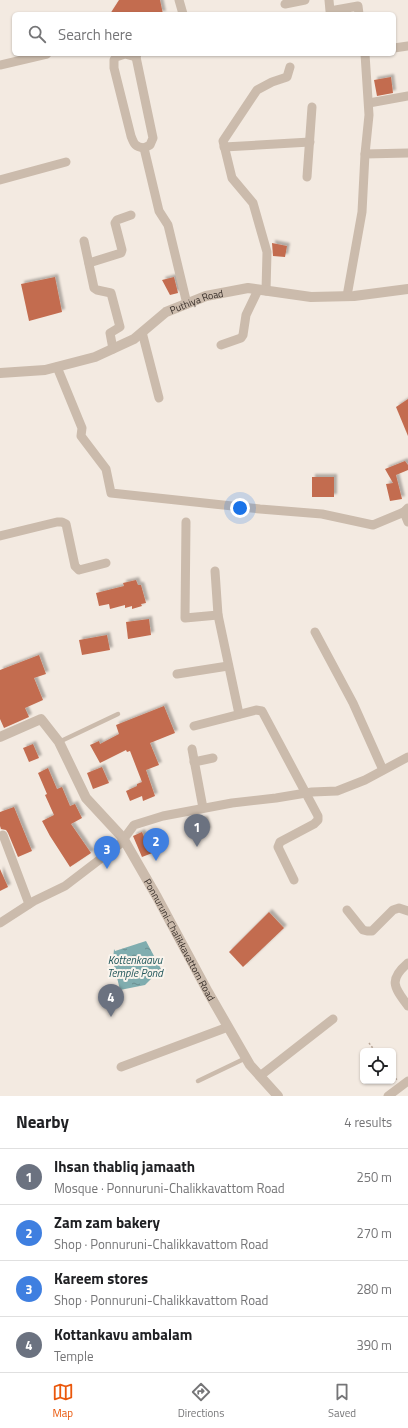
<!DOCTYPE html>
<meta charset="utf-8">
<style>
body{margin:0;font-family:"Titillium Web",sans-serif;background:#f6f6f6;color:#202124}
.controls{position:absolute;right:12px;bottom:12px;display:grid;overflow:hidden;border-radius:6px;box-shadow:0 1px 3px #0004}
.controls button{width:36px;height:36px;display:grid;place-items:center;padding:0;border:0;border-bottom:1px solid #e0e0e0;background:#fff;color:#202124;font:20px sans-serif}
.you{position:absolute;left:240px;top:508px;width:14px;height:14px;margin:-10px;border:3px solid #fff;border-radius:50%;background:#1a73e8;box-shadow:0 0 0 6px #1a73e833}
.badge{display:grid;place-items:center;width:26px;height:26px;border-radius:50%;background:#ea580c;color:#fff;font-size:13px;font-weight:700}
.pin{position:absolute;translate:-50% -33px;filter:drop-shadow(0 1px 2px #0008)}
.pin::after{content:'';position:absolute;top:21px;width:14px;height:12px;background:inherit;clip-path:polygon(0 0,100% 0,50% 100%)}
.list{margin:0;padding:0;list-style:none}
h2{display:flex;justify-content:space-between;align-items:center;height:52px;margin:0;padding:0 16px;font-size:17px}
h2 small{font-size:13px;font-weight:400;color:#757577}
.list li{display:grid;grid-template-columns:26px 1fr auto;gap:12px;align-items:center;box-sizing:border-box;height:56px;padding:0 16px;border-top:1px solid #e0e0e0}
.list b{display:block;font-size:15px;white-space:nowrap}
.list p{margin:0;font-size:13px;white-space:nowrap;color:#757577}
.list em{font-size:13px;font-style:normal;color:#757577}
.icon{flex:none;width:22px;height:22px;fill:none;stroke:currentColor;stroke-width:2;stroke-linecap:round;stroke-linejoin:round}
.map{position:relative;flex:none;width:408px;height:1096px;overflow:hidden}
.search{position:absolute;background:#fff;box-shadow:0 1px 3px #0004;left:12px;right:12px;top:12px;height:44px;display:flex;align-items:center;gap:10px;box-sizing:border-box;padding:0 14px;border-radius:6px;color:#757577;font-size:15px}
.sheet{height:276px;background:#fff}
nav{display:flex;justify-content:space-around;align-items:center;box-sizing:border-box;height:56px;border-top:1px solid #e0e0e0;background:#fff;font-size:11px;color:#757577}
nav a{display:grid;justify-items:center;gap:2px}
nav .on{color:#ea580c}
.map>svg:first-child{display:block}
.water{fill:url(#water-ripples)}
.building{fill:#c36c4f;filter:url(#shadow)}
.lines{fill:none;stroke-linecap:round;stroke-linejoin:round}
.path{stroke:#b7a597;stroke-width:1.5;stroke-dasharray:2 2;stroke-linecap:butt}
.service{stroke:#cbbbac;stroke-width:4.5}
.minor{stroke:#cbbbac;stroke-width:9}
.tertiary{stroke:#cbbbac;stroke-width:10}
.labels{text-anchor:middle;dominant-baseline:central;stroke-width:4;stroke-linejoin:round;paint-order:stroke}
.street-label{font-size:10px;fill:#39302b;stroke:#faf4ed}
.water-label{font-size:11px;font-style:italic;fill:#21565a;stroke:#faf4ed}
</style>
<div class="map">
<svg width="408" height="1096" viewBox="0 0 408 1096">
<defs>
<pattern id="water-ripples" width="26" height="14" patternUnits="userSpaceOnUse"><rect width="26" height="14" fill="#80adaf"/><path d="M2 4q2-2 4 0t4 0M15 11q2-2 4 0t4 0" fill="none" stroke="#6a8d8f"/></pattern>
<filter id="shadow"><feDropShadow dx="3" dy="-3" stdDeviation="1" flood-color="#0004"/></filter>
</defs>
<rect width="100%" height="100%" fill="#f3eae1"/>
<polygon class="water" points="146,941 161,969 145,985 120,990 113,961 114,949 115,951"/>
<g class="building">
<polygon points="119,0 160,0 163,14 110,14"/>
<polygon points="391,77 393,93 377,96 374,80"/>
<polygon points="272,243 287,246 285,257 273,256"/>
<polygon points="55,277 62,312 29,321 21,284"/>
<polygon points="174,277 178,293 170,295 162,280"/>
<polygon points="408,399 408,436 396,407"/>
<polygon points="405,461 408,465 408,470 396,475 402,499 390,501 386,484 393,483 385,469"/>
<rect x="312" y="477" width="22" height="20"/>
<polygon points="136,580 138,585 141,585 146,603 141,604 142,606 132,609 132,606 125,608 125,605 110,609 109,604 99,606 96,593 124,586 123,583"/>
<polygon points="149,619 151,635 128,639 126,622"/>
<polygon points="107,635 110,650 82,655 79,640"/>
<polygon points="39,655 46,674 34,678 43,700 25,708 29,717 4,728 0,719 0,670"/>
<polygon points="164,706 175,733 150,743 159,765 146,770 155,796 143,801 142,796 130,801 126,791 137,786 137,784 142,782 130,751 127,752 126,750 100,763 90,745 99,741 100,744 119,734 116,725"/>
<polygon points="33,744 39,758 29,762 23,748"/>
<polygon points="102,767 109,783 93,789 87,773"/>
<polygon points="48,768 57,789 62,787 70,806 75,804 82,818 71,824 91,853 70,867 50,836 42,821 54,815 45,795 47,794 38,773"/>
<polygon points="14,807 32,851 18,857 8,833 6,830 1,829 0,826 0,812"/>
<polygon points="205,819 208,831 189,835 186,823"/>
<polygon points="142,832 144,837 153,833 160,850 142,857 133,836"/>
<polygon points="0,869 8,887 0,891"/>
<polygon points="269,912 284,928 243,967 229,952"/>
</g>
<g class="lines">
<g class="path">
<polyline points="369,1043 375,1051"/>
<polyline points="393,1075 397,1080"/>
</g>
<g class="service">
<polyline points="59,742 118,714"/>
<polyline points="198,1081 246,1058"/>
</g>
<g class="minor">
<polyline points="179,0 183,14"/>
<polyline points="329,0 330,11 358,6 359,14"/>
<polyline points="285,4 305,0"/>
<polyline points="394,48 408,46"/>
<polyline points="137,54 136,57 153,138 150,145 144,148 159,211 168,225 187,304"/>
<path d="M 136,57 L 125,54 L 116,57 L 114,60 L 114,68 L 131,136 C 134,144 135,147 144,148"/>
<polyline points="0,65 47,54"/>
<polyline points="369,103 408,96"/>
<polyline points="224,147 310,142"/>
<polyline points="365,154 408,153"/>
<polyline points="307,177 312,107"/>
<polyline points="0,180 66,162"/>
<polyline points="84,241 94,288 97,290 111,293 120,327 110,333 113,349"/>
<polyline points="89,263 121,253 122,250 115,223 117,220 131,215"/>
<polyline points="266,291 267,252 253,203 232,178 223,141 257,90 272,82 287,77 290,67"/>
<polyline points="347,296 362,212 365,154 369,115 365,54"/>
<polyline points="142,332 159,398"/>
<polyline points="221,345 241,338 243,335 246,315 258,290"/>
<polyline points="57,367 82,428 81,436 106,469 111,493 260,509 322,514 373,525 404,512"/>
<polyline points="408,508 404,512 408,522"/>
<polyline points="186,522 185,618 218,615"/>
<polyline points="0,536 57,522 62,522 66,524 75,566 79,570 106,563"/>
<polyline points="215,571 218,615 239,714"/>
<polyline points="315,632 353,703 383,770"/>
<polyline points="177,674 228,666"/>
<polyline points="194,726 256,710 262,711 318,816 318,820 314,824 280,842 278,847 294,880"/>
<polyline points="192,749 203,808"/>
<polyline points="194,762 213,758"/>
<polyline points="3,835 29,904"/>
<polyline points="347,910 363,930 367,931 372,931 393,910 399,908 408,911"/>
<polyline points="0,923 34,901 65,886 120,844 134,825 163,816 232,803 276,798 312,792 337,791 365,780 408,757"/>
<path d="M 408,963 C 388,980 394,987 408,1006"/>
<polyline points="121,1067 228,1027"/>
<polyline points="260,1076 333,1019"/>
<polyline points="388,1096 408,1081"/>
</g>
<g class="tertiary">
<path id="s1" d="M 0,373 L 45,370 L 95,357 L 134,339 L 166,312 L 206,296 L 248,288 L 311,297 L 354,296 L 408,289"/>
<path id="s2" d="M 0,737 L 41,719 L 59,742 L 86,798 L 123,838 L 157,897 L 208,992 L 250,1065 L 278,1096"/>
</g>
</g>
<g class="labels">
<g class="street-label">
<text stroke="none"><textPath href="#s1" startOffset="214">Puthiya Road</textPath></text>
<text stroke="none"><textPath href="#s2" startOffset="307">Ponnuruni-Chalikkavattom Road</textPath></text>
</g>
<g class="water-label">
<text x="135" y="960">Kottenkaavu<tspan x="135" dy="13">Temple Pond</tspan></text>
</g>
</g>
</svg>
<div class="controls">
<button><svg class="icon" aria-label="locate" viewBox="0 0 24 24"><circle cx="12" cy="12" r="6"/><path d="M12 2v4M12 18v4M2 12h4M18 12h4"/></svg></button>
</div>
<div class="you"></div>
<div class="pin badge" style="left:197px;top:847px;background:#6b7280">1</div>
<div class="pin badge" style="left:156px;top:861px;background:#3f7fe0">2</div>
<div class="pin badge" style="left:107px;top:869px;background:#3f7fe0">3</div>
<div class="pin badge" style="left:111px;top:1017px;background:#6b7280">4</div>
<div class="search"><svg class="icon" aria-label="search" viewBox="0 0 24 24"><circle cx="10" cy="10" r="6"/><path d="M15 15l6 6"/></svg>Search here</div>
</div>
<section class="sheet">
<h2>Nearby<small>4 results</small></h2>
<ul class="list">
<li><span class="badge" style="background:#6b7280">1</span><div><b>Ihsan thabliq jamaath</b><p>Mosque · Ponnuruni-Chalikkavattom Road</p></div><em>250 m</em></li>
<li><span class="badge" style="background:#3f7fe0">2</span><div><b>Zam zam bakery</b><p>Shop · Ponnuruni-Chalikkavattom Road</p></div><em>270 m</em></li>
<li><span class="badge" style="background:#3f7fe0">3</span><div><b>Kareem stores</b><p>Shop · Ponnuruni-Chalikkavattom Road</p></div><em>280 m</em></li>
<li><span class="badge" style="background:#6b7280">4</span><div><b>Kottankavu ambalam</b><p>Temple</p></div><em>390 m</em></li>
</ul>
</section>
<nav>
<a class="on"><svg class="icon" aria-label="map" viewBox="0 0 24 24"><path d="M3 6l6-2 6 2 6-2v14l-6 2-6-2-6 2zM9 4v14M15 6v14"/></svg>Map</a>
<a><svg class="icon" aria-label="directions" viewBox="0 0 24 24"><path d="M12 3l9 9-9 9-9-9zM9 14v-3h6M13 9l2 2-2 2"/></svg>Directions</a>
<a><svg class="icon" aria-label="saved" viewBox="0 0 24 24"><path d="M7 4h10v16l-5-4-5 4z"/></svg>Saved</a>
</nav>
